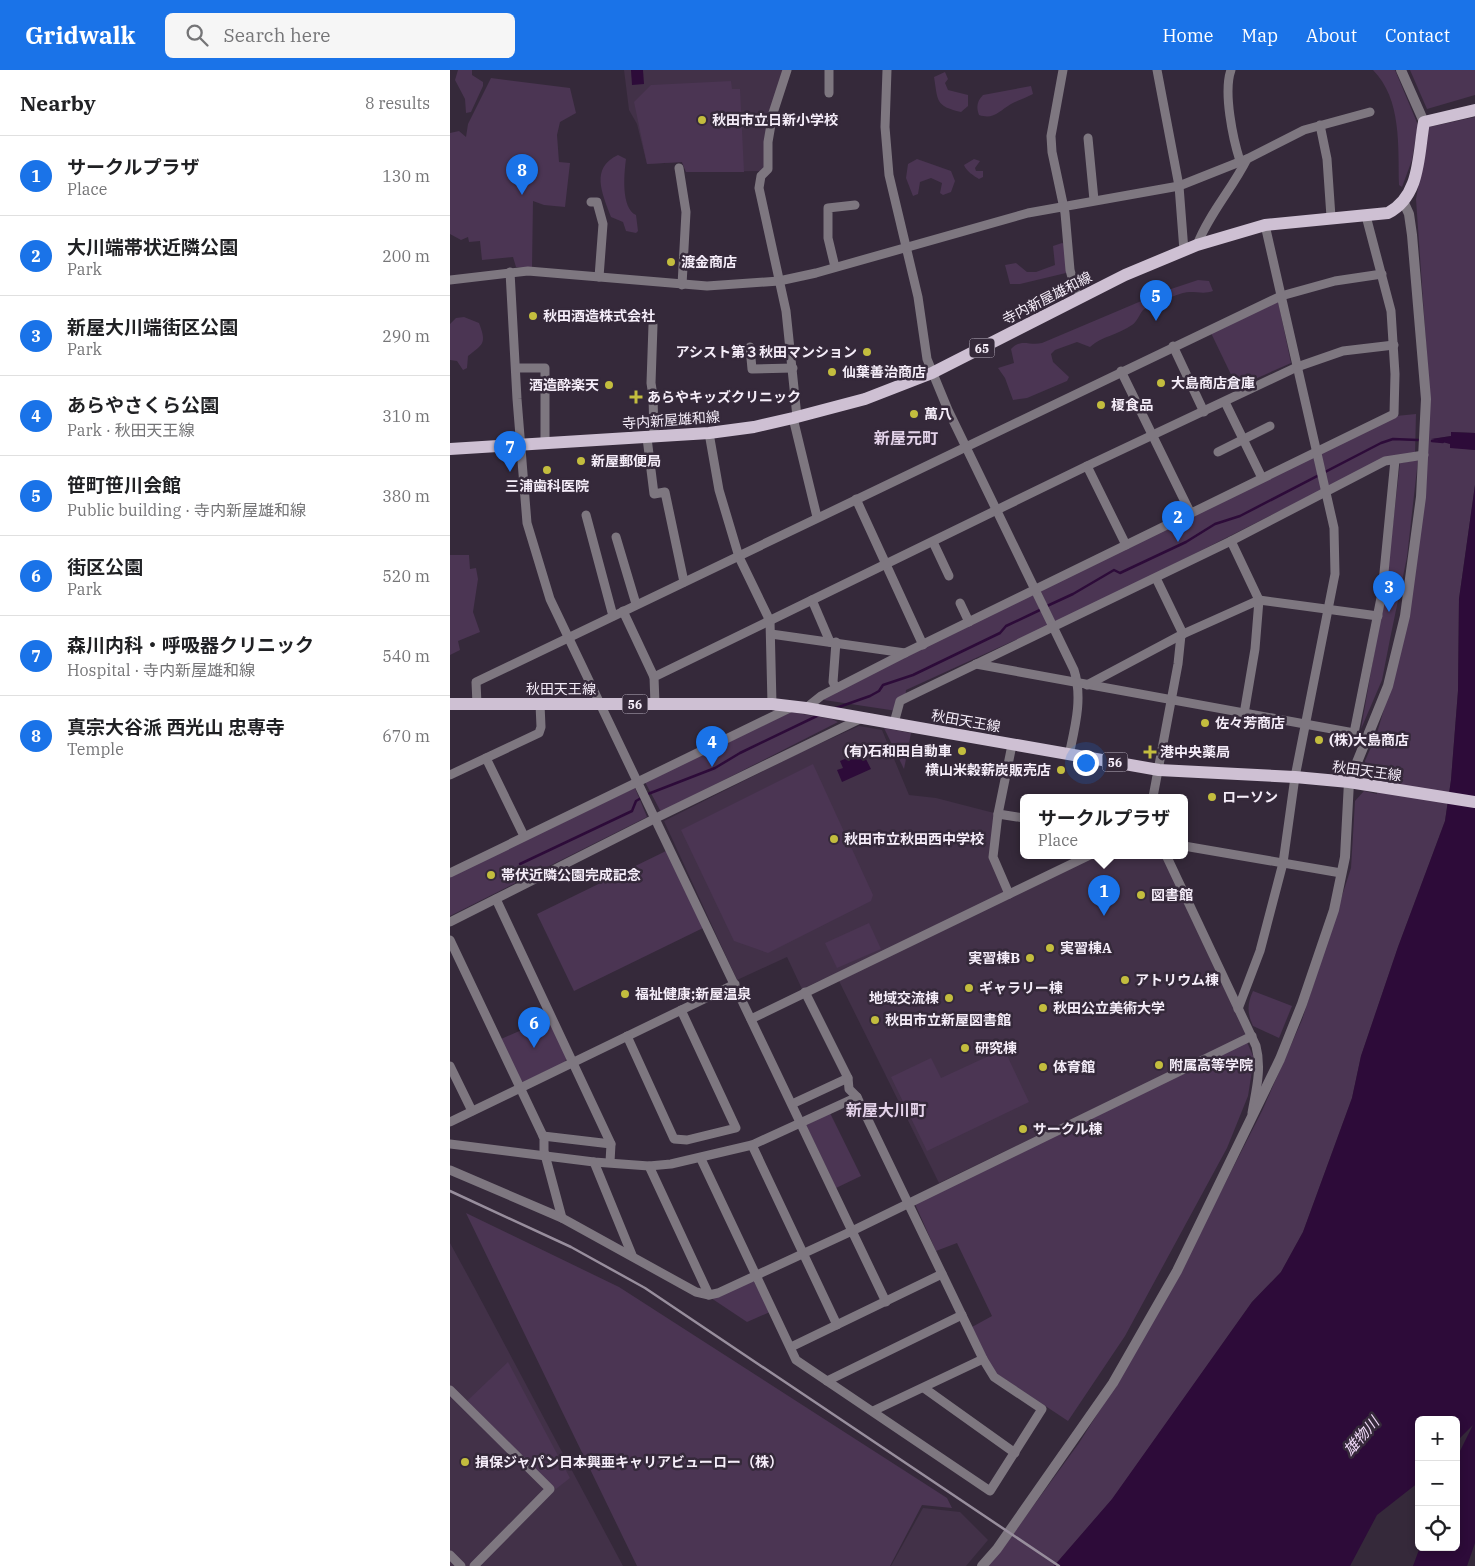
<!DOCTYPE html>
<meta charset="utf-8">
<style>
body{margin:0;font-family:"IBM Plex Serif","Noto Sans JP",serif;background:#f6f6f6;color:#202124}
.controls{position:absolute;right:15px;bottom:15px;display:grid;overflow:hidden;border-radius:8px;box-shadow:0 2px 8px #0003}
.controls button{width:45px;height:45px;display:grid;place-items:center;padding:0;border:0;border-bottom:1px solid #e0e0e0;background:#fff;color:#202124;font:25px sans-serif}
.you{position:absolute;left:635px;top:692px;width:18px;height:18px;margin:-12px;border:4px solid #fff;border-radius:50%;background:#1a73e8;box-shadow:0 0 0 8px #1a73e833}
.badge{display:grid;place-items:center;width:32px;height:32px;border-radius:50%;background:#1a73e8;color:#fff;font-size:16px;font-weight:700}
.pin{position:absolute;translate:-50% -41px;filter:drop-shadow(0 1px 2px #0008)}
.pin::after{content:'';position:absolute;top:26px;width:18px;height:15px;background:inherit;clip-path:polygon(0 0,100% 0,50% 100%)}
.popup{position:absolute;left:570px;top:724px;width:168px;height:65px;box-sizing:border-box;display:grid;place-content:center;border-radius:8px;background:#fff;filter:drop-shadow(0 1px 4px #0005);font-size:16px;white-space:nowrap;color:#757577}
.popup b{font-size:19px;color:#202124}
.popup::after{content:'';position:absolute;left:50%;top:100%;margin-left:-10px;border:10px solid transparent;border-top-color:#fff}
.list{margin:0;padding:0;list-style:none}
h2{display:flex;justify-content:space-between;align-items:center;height:65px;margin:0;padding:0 20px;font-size:21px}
h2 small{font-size:16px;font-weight:400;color:#757577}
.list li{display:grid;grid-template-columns:32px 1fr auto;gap:15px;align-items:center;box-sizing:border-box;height:80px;padding:0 20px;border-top:1px solid #e0e0e0}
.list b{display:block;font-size:19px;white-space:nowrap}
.list p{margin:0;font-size:16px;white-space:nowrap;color:#757577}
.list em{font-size:16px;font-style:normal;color:#757577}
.icon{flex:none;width:28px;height:28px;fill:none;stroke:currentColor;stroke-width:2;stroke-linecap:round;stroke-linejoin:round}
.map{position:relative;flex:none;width:1025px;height:1496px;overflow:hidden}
header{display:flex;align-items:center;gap:30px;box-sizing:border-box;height:70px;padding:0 25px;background:#1a73e8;color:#fff}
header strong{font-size:24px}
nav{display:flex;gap:28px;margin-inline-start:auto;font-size:18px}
.search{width:350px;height:45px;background:#f6f6f6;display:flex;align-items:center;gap:12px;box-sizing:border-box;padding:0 18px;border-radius:8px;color:#757577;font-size:19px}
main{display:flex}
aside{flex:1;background:#fff}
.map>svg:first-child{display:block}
.built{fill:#423148}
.green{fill:#4b3553}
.water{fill:#2d0b39}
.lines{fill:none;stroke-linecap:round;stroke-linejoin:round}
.stream{stroke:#2d0b39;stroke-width:2.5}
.minor{stroke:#7e7780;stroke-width:9}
.tertiary{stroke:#7e7780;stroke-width:10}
.primary{stroke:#cec0d3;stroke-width:12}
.rail{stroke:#988e9d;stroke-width:2.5}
.poi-dot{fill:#c3bd3e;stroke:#35293a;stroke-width:2}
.labels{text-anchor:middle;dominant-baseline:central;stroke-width:5;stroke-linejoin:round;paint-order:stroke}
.shield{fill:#35293a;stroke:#bbb2c0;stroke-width:1}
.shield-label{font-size:12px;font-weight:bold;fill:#f5edf9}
.poi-label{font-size:14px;font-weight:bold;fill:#f5edf9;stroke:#35293a;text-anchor:start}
.street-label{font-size:14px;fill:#f5edf9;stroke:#35293a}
.water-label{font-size:15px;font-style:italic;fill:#f1daf9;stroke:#35293a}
.quarter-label{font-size:16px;font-weight:bold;fill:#e3d2e9;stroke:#35293a}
</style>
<header>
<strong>Gridwalk</strong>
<div class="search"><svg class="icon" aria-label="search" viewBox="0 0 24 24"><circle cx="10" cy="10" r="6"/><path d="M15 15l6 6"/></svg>Search here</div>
<nav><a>Home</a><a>Map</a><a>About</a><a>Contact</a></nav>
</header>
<main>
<aside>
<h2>Nearby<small>8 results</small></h2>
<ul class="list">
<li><span class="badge">1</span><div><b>サークルプラザ</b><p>Place</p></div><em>130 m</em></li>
<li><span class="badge">2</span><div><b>大川端帯状近隣公園</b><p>Park</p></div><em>200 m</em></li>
<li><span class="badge">3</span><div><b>新屋大川端街区公園</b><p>Park</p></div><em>290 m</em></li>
<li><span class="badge">4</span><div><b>あらやさくら公園</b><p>Park · 秋田天王線</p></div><em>310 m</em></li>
<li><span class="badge">5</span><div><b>笹町笹川会館</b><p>Public building · 寺内新屋雄和線</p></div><em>380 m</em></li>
<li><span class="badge">6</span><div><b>街区公園</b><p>Park</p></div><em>520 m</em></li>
<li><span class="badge">7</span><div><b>森川内科・呼吸器クリニック</b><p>Hospital · 寺内新屋雄和線</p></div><em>540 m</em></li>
<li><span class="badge">8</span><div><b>真宗大谷派 西光山 忠専寺</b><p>Temple</p></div><em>670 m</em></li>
</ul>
</aside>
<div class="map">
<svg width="1025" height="1496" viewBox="0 0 1025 1496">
<rect width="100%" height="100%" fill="#35293a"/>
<g class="built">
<polygon points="174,0 334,0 316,96 313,101 236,102 232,92 197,94 187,54 179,40"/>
<polygon points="409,656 432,660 459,725 486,728 548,744 543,787 559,824 352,919 337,887 287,910 214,751 351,682"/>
<polygon points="641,785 716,785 797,965 489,1113 389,911"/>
<polygon points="0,1173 24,1217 173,1496 0,1496"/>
<polygon points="473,1438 510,1442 538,1470 516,1496 441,1496"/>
</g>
<g class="green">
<polygon points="8,0 22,0 22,5 33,12 33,16 21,42 16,43 15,29 5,10"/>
<path d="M 923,0 L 945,0 L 968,55 L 962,90 L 952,117 L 949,115 C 948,77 952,29 923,0 Z"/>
<polygon points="960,0 1025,0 1025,25 977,39"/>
<path d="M 495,2 L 498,9 L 495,13 L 498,20 L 518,25 L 518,36 L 511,42 C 485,36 488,31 484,7 Z"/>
<polygon points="41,8 120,18 126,43 110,52 107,65 109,92 120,93 115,137 94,135 83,131 82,198 66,197 63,187 32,190 30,171 19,172 18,167 11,170 0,164 0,63 9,61 16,67 18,54"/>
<polygon points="281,11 282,19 290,19 294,102 236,102 232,92 197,94 184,32 201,15"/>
<path d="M 581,16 L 583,24 C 576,28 568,30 561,34 C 549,41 544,50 529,45 C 526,37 527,31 533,25 Z"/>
<polygon points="1025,47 1025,363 1001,362 1001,366 983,369 1001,374 1000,377 1025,380 1025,415 1009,529 1008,621 1001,710 995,751 948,877 911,986 902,1028 853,1162 831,1202 802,1232 661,1431 604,1496 536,1496 552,1479 629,1373 679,1294 721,1219 812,1041 852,950 901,798 905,731 914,721 927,724 929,704 916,698 915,691 927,663 943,608 980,331 966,129 979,57"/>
<path d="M 168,85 L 176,89 C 174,104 171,138 186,145 L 188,161 L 186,163 L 176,161 L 173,152 L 161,147 C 152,123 140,98 168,85 Z"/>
<polygon points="467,89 501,101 505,111 501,122 493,125 490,123 492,113 481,108 470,112 468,124 463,126 456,108 458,94"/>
<path d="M 524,89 L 530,91 L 525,98 L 526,101 L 533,101 L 533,107 L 529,109 C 524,106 516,101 514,95 Z"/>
<polygon points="612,173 615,174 616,203 570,214 560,214 555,195 566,193 577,202 586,202 605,195 603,176"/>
<path d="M 748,210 L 759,211 L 763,221 C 753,225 742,220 733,223 C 725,225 698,236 693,240 C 689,245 687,252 682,255 C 668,265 652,266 640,277 L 627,272 L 605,280 L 601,284 L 603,292 L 619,307 L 617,311 L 577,328 L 563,330 L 555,308 L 548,298 L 564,293 L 561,279 C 571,268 579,276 592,273 L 715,221 Z"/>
<polygon points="828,231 841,293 787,317 761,263"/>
<path d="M 14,247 L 29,253 C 37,274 33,274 18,286 L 17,298 L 13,300 L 7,291 L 0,290 L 0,254 L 6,248 Z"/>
<polygon points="966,344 965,384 933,389 605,554 590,519 946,346"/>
<polygon points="968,390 957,487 940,569 932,610 911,659 936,515 950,393"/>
<polygon points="0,485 19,485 20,499 26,498 28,509 23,542 30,562 8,571 10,580 0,585"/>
<polygon points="586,519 604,557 563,571 456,620 455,630 447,641 374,630 375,627"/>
<polygon points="341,642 382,649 388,652 211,742 195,712"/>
<polygon points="434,658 461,663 454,699"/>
<polygon points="363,694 423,825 421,831 318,883 284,871 231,760"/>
<polygon points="185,718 197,747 0,846 0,806"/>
<polygon points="216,781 253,858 124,921 87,844"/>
<polygon points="419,853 431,879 387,898 375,873"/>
<path d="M 803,921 L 842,936 L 829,968 L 803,956 C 797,943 797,934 803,921 Z"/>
<polygon points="99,948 117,987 115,992 73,1012 69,1010 51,969"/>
<polygon points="797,972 804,988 798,1026 777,1078 675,1266 618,1351 544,1302 522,1257 542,1246 507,1173 486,1181 465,1134"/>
<polygon points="554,979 579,1032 477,1081 441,1007 481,988 491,1008"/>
<polygon points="380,1043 411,1106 386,1118 356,1055"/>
<polygon points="16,1143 169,1217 497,1428 502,1438 472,1435 440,1496 187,1496"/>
<polygon points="303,1210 320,1242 297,1252 261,1228"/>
<polygon points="58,1292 120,1408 106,1419 17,1331"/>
</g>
<g class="water">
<polygon points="181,0 193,0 194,14 182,15"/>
<polygon points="1001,362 1025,363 1025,380 1000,378 1000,374 981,369 1001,366"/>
<polygon points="1025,415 1025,1473 1017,1496 963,1496 970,1477 1006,1477 1006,1389 1023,1355 1006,1372 1006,1350 969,1350 969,1412 927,1445 900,1496 604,1496 662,1429 802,1232 831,1202 853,1162 902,1028 911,986 948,877 995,751 1001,710 1008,621 1009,529"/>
<polygon points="407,684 409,689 415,687 421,699 392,712 387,700 393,698 390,691"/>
</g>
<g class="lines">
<g class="stream">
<polyline points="982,371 993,372"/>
<polyline points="597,536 623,524 664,500 670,503 736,472 765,454 790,446 931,373 943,369 968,370"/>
<polyline points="386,638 420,626 429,621 433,615 463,605 550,563 556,556 592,539"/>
<polyline points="70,794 182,741 186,731 198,724 265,698 290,683 369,645"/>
</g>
<g class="minor">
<polyline points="337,0 323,43 318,72 318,99 311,106 309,118 336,241 347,347"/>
<path d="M 437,0 L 435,57 L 439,105 L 468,227 L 477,289 L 498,340 L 624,600 C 633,628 625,657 619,685"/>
<polyline points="613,0 601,66 602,82 615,143 620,200 628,229"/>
<polyline points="707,0 729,116 734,181"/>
<path d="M 781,0 C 773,22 783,69 790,91"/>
<polyline points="379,23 379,0"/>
<polyline points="870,55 877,89 881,147"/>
<polyline points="638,68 644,130"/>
<polyline points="229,98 236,142 232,215"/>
<polyline points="141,132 147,132 153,154 149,207"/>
<path d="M 747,175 C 759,144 782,119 797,89"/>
<polyline points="385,197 378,168 378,138 405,135"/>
<polyline points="60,202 67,329 77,453 100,529 402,1161 802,966"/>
<polyline points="0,210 78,201 257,216 329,211 366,203 578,143 729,116 797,89 854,60 920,42"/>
<polyline points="203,255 201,313 203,326 204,367"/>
<polyline points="723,276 754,342"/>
<polyline points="300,277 302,299 343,298"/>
<polyline points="66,298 95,298 95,373"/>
<polyline points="671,301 740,442"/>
<polyline points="775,332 812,408"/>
<polyline points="343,348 367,447"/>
<polyline points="259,363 269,420 289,487 320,551 322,634"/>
<polyline points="197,368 204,424 215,422 234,512"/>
<polyline points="768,382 820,356"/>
<polyline points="637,396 676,475"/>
<polyline points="406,429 473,575"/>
<polyline points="136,445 163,546"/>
<polyline points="166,467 186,534"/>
<polyline points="781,471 809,530 805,579 794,644"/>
<polyline points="483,472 499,506"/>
<polyline points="706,508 733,564"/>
<polyline points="362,530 380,572"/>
<polyline points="510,533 519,552"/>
<polyline points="173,541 204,607"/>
<polyline points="321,564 455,583"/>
<polyline points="386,572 383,612 386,618"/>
<polyline points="526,594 904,663 932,523 945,390"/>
<polyline points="637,615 733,564 809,530 928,546"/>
<polyline points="27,634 26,612 831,226 885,211 932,204"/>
<polyline points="205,634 204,607 637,396 847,297 893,281 944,275"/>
<polyline points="356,638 371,626 455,583 944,344 945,304 941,241 916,146"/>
<polyline points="444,653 450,631 458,627 781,471 935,391 974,385"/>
<polyline points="36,688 74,766"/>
<polyline points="0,705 89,663 91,657 90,634"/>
<polyline points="703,727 728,594 731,565"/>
<polyline points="548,744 574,748"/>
<polyline points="734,776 891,803"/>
<path d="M 716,785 L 806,976 C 812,999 806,1020 802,1043"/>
<polyline points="0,803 342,637"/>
<polyline points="559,824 543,787 548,744 562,675"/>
<polyline points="46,829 161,1074 160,1092"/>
<polyline points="0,852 206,748 412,648"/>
<polyline points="0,870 94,1068 94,1081 112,1148"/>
<polyline points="788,939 810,881 833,793 845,707 885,504 884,458 815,155"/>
<polyline points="301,949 640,785"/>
<polyline points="177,966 224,1069 237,1070 286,1058 231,940"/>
<polyline points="0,996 22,1041"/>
<polyline points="342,1034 398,1008"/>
<polyline points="0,1052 285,914"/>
<polyline points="93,1066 161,1074"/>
<polyline points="0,1074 144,1092 199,1096 221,1094 302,1075 407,1027"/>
<polyline points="302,1075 387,1255"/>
<polyline points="251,1089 346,1290 540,1421 592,1339 544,1307 533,1289 407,1027 399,1019 398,1008 355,922"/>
<polyline points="144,1092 182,1185"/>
<polyline points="199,1096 259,1225"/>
<polyline points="0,1100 112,1148 246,1222 259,1225 268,1223 402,1161 436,1232"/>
<polyline points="341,1277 492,1204"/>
<polyline points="377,1311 512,1245"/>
<polyline points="474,1318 565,1383"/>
<polyline points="0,1320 100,1419 24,1496"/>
<polyline points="423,1341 533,1289"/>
<polyline points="0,1485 11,1496"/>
</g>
<g class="tertiary">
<polyline points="951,0 974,52"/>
<polyline points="532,1496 547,1479 663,1313 727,1201 830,989 852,934 884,840 895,787 899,712 938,616 955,546 971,427 976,329 962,165 959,144 954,133"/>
</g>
<g class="primary">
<path d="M 0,379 L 259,363 L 304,357 L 343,348 L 415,329 L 482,303 L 675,205 L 747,175 L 815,155 L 938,143 C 971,126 968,84 974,52 L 1025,40"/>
<polyline points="0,634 322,634 356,638 709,700 845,707 899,712 1025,732"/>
</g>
<polyline class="rail" points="0,1121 121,1177 195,1218 609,1496"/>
</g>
<g class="poi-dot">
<circle cx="252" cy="50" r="5"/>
<circle cx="221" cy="192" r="5"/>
<circle cx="83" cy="246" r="5"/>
<circle cx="417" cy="282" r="5"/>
<circle cx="382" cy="302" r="5"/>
<circle cx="711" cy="313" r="5"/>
<circle cx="159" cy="315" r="5"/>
<path d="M183.5 319.5h5v5h5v5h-5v5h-5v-5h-5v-5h5z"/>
<circle cx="651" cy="335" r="5"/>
<circle cx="464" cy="344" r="5"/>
<circle cx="131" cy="391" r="5"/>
<circle cx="97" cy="400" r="5"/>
<circle cx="755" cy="653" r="5"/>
<circle cx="869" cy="670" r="5"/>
<circle cx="512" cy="681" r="5"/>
<path d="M697.5 674.5h5v5h5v5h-5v5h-5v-5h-5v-5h5z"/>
<circle cx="611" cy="700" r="5"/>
<circle cx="762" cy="727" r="5"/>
<circle cx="384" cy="769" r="5"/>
<circle cx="41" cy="805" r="5"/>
<circle cx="691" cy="825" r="5"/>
<circle cx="600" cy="878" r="5"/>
<circle cx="580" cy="888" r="5"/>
<circle cx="675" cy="910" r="5"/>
<circle cx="519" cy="918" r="5"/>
<circle cx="175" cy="924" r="5"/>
<circle cx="499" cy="928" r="5"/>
<circle cx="593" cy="938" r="5"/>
<circle cx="425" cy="950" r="5"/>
<circle cx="515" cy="978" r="5"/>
<circle cx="709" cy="995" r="5"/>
<circle cx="593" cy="997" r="5"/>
<circle cx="573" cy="1059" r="5"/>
<circle cx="15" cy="1392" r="5"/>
</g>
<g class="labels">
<g class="shield">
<rect x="519.5" y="268.5" width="25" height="19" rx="4"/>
<rect x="172.5" y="624.5" width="25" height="19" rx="4"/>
<rect x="652.5" y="682.5" width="25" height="19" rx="4"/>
</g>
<g class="shield-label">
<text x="532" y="278">65</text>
<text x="185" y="634">56</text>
<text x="665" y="692">56</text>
</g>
<g class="poi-label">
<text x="262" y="50">秋田市立日新小学校</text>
<text x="231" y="192">渡金商店</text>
<text x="93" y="246">秋田酒造株式会社</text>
<text x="407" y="282" text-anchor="end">アシスト第３秋田マンション</text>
<text x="392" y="302">仙葉善治商店</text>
<text x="721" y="313">大島商店倉庫</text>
<text x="149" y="315" text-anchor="end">酒造酔楽天</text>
<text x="197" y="327">あらやキッズクリニック</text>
<text x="661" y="335">榎食品</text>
<text x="474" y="344">萬八</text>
<text x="141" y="391">新屋郵便局</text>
<text x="97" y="416" text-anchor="middle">三浦歯科医院</text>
<text x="765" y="653">佐々芳商店</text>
<text x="879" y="670">(株)大島商店</text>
<text x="502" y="681" text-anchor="end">(有)石和田自動車</text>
<text x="710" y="682">港中央薬局</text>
<text x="601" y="700" text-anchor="end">横山米穀薪炭販売店</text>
<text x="772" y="727">ローソン</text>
<text x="394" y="769">秋田市立秋田西中学校</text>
<text x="51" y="805">帯伏近隣公園完成記念</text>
<text x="701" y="825">図書館</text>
<text x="610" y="878">実習棟A</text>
<text x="570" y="888" text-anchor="end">実習棟B</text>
<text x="685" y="910">アトリウム棟</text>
<text x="529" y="918">ギャラリー棟</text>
<text x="185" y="924">福祉健康;新屋温泉</text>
<text x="489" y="928" text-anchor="end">地域交流棟</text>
<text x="603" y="938">秋田公立美術大学</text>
<text x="435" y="950">秋田市立新屋図書館</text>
<text x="525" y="978">研究棟</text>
<text x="719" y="995">附属高等学院</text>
<text x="603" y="997">体育館</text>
<text x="583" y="1059">サークル棟</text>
<text x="25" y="1392">損保ジャパン日本興亜キャリアビューロー（株）</text>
</g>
<g class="street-label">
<text transform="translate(597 228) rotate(-27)">寺内新屋雄和線</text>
<text transform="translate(221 350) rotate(-4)">寺内新屋雄和線</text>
<text x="111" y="619">秋田天王線</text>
<text transform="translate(516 651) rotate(10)">秋田天王線</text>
<text transform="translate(917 701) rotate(8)">秋田天王線</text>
</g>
<g class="water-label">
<text transform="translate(911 1366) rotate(-49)">雄物川</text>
</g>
<g class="quarter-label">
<text x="456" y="368">新屋元町</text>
<text x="436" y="1040">新屋大川町</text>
</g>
</g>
</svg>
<div class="controls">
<button>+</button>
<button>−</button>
<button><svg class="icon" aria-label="locate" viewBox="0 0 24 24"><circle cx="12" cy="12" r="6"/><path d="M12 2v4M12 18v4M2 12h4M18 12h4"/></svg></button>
</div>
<div class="you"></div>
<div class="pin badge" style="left:654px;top:846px">1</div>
<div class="popup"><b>サークルプラザ</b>Place</div>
<div class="pin badge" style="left:728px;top:472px">2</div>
<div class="pin badge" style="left:939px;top:542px">3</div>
<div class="pin badge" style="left:262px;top:697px">4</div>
<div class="pin badge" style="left:706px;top:251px">5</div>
<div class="pin badge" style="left:84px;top:978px">6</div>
<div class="pin badge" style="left:60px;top:402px">7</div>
<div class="pin badge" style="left:72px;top:125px">8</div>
</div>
</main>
